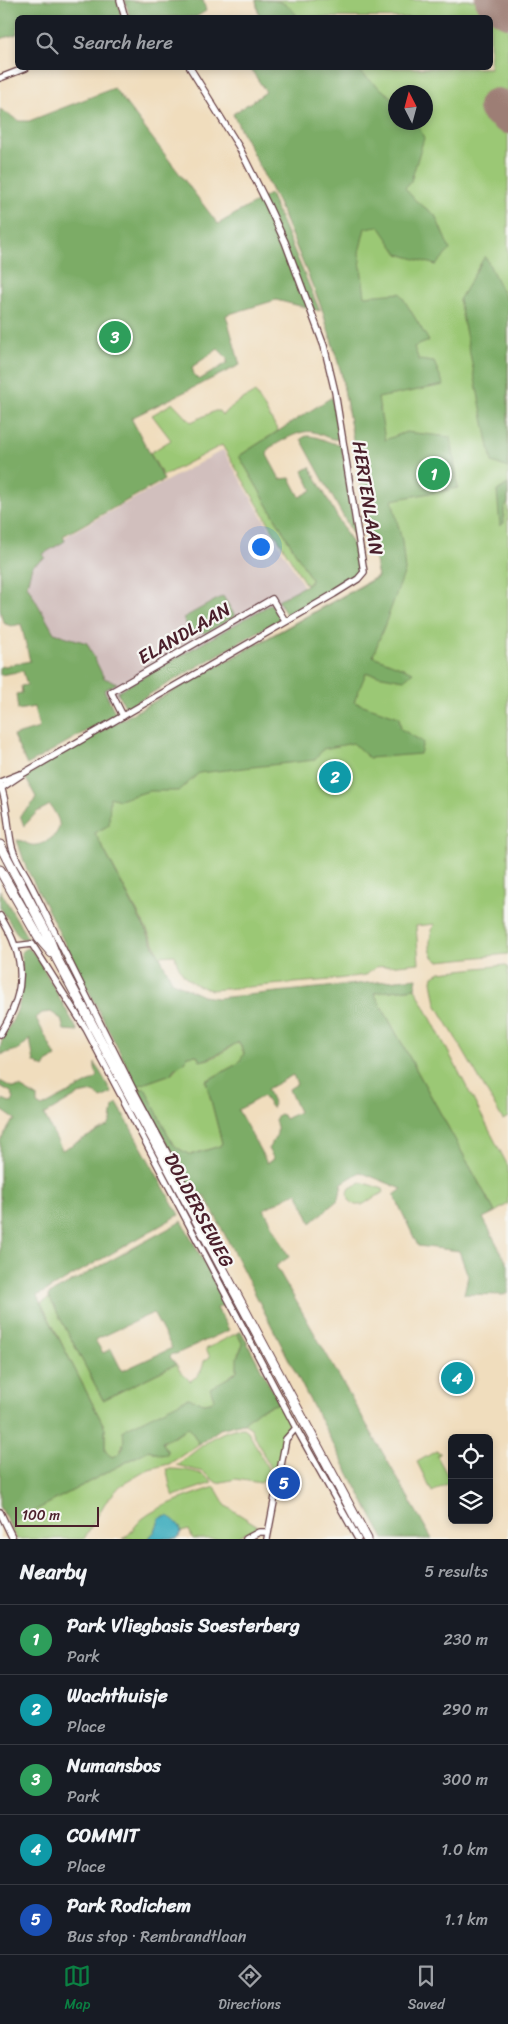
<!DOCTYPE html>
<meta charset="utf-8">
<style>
body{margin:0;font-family:Sriracha,sans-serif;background:#20242c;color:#f1f3f6}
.controls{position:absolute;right:15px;bottom:15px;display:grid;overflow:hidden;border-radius:8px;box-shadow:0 2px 8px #0003}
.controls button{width:45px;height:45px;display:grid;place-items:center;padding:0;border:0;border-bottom:1px solid #363941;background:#171b24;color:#f1f3f6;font:25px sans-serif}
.compass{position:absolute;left:388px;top:85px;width:45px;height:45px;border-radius:50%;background:#171b24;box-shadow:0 2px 8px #0003;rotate:354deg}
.scale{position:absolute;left:15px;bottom:12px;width:84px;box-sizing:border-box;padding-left:5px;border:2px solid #4a1f2b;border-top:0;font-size:14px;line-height:18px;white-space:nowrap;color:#4a1f2b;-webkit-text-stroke:4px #f6f6f2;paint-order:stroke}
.you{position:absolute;left:260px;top:546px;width:18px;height:18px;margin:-12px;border:4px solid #fff;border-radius:50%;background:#1a73e8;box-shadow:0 0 0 8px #1a73e833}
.badge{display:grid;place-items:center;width:32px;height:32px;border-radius:50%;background:#0b8043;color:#fff;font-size:16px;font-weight:700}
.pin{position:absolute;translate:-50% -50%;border:2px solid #fff;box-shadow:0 1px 5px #0006}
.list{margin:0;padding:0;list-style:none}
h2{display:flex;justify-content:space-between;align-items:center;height:65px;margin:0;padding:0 20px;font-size:21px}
h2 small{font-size:16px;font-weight:400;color:#9ea1a6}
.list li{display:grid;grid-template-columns:32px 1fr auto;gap:15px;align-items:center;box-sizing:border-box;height:70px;padding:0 20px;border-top:1px solid #363941}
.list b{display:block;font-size:19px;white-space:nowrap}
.list p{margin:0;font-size:16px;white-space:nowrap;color:#9ea1a6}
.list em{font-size:16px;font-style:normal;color:#9ea1a6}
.icon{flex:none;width:28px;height:28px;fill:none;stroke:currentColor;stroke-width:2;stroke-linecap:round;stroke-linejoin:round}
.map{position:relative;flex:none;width:508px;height:1539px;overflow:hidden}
.search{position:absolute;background:#171b24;box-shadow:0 2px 8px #0003;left:15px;right:15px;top:15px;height:55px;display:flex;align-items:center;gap:12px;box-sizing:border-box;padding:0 18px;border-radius:8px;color:#9ea1a6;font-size:19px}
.sheet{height:415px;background:#171b24}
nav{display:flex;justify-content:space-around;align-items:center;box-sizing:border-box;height:70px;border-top:1px solid #363941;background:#171b24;font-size:14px;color:#9ea1a6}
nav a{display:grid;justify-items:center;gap:2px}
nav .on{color:#0b8043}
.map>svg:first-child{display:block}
.industrial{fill:#d1bfbd}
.green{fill:#9bc875;stroke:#727450;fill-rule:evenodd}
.forest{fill:#7cac66;stroke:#636648;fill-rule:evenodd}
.water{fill:#3fadbe;stroke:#446674}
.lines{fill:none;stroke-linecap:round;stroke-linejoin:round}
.runway{stroke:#9d7e74;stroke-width:38}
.street-casing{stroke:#633c41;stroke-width:8}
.primary-casing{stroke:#633c41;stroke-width:11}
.street{stroke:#fff;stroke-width:5.5}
.primary{stroke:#fff;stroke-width:9}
.labels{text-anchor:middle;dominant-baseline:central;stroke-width:4.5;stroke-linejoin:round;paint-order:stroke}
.street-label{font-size:19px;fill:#4a1f2b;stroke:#f6f6f2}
</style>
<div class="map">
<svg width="508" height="1539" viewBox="0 0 508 1539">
<rect width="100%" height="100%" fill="#f6f6f2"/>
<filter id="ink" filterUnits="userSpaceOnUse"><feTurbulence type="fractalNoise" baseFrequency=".02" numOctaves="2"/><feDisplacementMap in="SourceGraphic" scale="10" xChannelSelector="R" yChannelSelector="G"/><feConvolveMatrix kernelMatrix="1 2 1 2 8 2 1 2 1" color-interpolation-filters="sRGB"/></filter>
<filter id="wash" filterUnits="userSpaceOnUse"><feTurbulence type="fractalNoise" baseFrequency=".0096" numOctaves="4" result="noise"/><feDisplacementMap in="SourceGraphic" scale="20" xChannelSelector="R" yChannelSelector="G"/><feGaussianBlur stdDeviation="1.12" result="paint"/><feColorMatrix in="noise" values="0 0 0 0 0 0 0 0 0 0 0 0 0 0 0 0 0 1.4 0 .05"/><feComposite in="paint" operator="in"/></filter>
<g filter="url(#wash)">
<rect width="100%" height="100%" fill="#f0ddbd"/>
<polygon class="industrial" points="223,450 307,592 97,707 26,585 29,562 71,533"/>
<g class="green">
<path d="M 256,0 L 508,0 L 508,954 L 439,961 C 426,957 429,933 435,924 L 416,926 L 419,963 L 376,967 L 366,975 L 330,980 L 212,990 C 192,986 179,975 175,955 L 159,956 L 156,947 L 95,833 L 109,825 L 55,757 L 378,576 L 341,372 L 321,306 L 278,203 L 233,114 L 282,82 L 275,68 L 490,68 L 490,18 L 259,17 ZM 396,92 L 426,92 L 426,122 L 396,122 Z"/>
<polygon points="255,392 278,431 239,456 311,579 310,582 306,585 222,445 163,476 150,453 171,440 152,415 173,403 191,422 215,411 219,411 222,415 238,402"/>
<polygon points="505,965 508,968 508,1117 503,1120 436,1004 432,981 433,976 440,972"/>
<polygon points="415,988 508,1166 508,1204 495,1212 374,993"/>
<path d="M 238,1042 L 244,1053 L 239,1063 L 206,1081 L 222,1143 L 220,1146 L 190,1155 L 176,1147 L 171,1141 L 144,1088 L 139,1091 L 137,1086 L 171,1074 L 187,1056 L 197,1055 L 199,1060 C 212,1062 227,1049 238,1042 Z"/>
<polygon points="361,1182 383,1189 384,1192 362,1205 355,1205 349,1200 348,1192 350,1188"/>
<path d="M 50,1298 L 103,1400 L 176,1364 L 180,1371 L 190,1381 C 200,1375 202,1371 204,1361 L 210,1357 L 206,1349 L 237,1333 L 243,1345 L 238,1354 L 237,1371 L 226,1379 L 213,1394 L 214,1399 L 211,1402 L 204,1403 L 188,1398 L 124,1441 L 120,1453 L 112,1457 L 105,1451 L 105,1428 L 41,1303 Z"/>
<polygon points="279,1403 290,1424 284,1433 277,1471 272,1472 251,1428 243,1423 259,1410"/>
<polygon points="189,1427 199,1444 169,1464 149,1469 120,1486 105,1503 84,1539 16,1539 12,1530 21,1518 149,1450 161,1455 168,1452 162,1443"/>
<path d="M 244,1428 L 248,1431 L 268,1469 L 268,1475 L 261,1483 L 236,1479 L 217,1483 L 203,1472 L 176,1465 C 198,1451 217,1428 244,1428 Z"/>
<polygon points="436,1451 441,1453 437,1456 449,1478 452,1477 452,1481 432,1492 417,1462"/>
<path d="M 166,1469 C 180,1469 204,1470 212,1483 L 174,1496 C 168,1487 170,1479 166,1469 Z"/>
<path d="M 215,1487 L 226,1506 L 258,1526 L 233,1539 L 193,1539 L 189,1530 L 181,1532 L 180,1528 L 158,1522 L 155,1531 L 148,1539 L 123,1539 C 132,1533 135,1525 142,1519 C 159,1505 195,1494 215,1487 Z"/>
</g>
<g class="forest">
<polygon points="0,0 118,0 121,12 119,17 18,18 17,34 0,39"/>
<polygon points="125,0 141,2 203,0 206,11 196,17 130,17"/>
<path d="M 256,0 C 277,0 286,0 298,17 L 255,17 L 259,15 Z"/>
<path d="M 250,68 L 355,68 L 395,100 L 396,122 L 417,123 L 424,138 L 411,181 L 405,188 L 415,200 L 435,215 L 450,250 L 436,265 L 398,254 L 379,226 L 365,228 L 359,253 L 365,296 L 400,293 L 429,341 L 414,347 L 419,360 L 434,362 L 444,385 L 378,398 L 385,440 L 406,432 L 451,437 L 458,488 L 392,500 L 402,541 L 405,571 L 373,656 L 413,672 L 404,680 L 366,673 L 354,702 L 399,717 L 401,729 L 423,742 L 420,754 L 369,758 L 353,743 L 323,749 L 315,760 L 199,773 L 179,791 L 149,791 L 119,800 L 110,797 L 109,825 L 95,833 L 173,982 L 203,996 L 217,998 L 417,978 L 415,988 L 374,993 L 495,1212 L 483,1218 L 508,1265 L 508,1293 L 503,1295 L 464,1294 L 468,1276 L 459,1251 L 418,1246 L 394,1195 L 402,1189 L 360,1172 L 342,1183 L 339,1199 L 311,1223 L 297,1192 L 264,1209 L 289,1257 L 276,1266 L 432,1539 L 384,1539 L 308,1397 L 205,1196 L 194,1192 L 188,1184 L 139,1091 L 145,1088 L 171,1141 L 176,1147 L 190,1155 L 220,1146 L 222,1143 L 206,1081 L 239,1063 L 244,1053 L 239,1042 C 225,1049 214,1058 200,1061 L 197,1055 L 187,1056 L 186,1061 L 174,1069 L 171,1074 L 137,1086 L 26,867 L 17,840 C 23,840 26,844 31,845 C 42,847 61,835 59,823 C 58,817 53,810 50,805 L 37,812 L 24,826 L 20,815 L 31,806 L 36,797 L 25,777 L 55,757 L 378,577 L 341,372 L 321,306 L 278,203 L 233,114 L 266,92 ZM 293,1075 L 297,1084 L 289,1089 L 290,1092 L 299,1112 L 285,1119 L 283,1115 L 279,1114 L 275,1121 C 281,1134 274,1139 268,1149 L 274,1159 L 267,1163 L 238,1110 L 263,1096 L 272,1108 L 274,1104 L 267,1089 Z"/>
<path d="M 114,88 L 218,224 L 270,194 L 320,311 L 276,300 L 226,315 L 240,365 L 131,418 L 164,480 L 63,536 L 65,541 L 43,554 L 45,558 L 32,566 L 27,585 L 54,633 L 87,643 L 104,678 L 117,683 L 104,690 L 116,714 L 27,765 L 13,736 L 39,728 L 34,707 L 18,710 L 16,694 L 22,693 L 21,686 L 27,685 L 23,671 L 0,675 L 0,667 L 30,661 L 21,624 L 12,626 L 5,624 L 2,619 L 0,609 L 0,109 L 19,121 L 29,121 ZM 218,349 L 227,358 L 227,363 L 199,380 L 194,375 L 192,367 Z"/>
<polygon points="485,256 508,303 508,468 492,462 459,300"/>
<path d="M 332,397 L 340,439 C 330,441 323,434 313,432 C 299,429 281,442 269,448 L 267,455 L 280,479 L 290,478 L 300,497 L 312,490 L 303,471 L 310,467 L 357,553 C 361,561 360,570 353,577 L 287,616 L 278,600 L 310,583 L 311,579 L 239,456 Z"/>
<path d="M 306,436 C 318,435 328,444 341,444 L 356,540 L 301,439 Z"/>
<polygon points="508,484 508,503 504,508 504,523 500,526 497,491"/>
<polygon points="223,596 235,616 206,633 189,629 183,618"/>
<polygon points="271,604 280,619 126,708 117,692"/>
<polygon points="0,890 28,939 20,938 0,907"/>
<path d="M 27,948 L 31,950 L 38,959 L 78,1031 L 64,1030 L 61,1019 L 51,1012 L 42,1013 L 36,1018 L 56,1057 L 48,1061 L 44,1068 L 34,1062 L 30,1039 L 20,1049 L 0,1055 C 0,1035 9,1030 16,1013 C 24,995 23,974 21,955 L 21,952 Z"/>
<path d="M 95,1063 L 112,1093 L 101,1098 L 94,1092 L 78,1095 L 44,1115 L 62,1150 L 108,1126 L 111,1121 L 113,1107 L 117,1103 L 179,1215 L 37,1296 L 105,1428 L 105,1451 L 112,1457 C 126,1452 124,1443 123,1430 L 188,1398 L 204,1403 L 211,1402 L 214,1399 L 210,1388 L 233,1375 L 237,1371 L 237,1357 L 243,1345 L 237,1333 L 241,1331 L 279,1403 L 259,1410 L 243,1423 L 220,1429 L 199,1444 L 189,1427 L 162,1442 L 168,1452 L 167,1454 L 161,1455 L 149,1450 L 21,1518 L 12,1530 L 0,1506 L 0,1141 L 12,1122 L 16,1120 L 0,1109 L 3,1099 L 12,1103 L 14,1098 L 11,1092 L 0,1086 L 0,1081 L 13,1088 L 20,1087 L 37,1097 L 37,1104 L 42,1107 L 95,1079 L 98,1076 L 95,1069 Z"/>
<path d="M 182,1221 L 226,1304 L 217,1308 L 229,1330 L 176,1354 L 172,1354 L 170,1357 L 176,1364 L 103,1400 L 48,1295 ZM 153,1313 L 172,1348 L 122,1371 L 111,1349 L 103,1353 L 95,1340 Z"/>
</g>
<path class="water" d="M 168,1516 C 177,1522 185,1528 178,1538 L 148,1539 L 155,1531 L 160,1518 Z"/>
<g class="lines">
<g class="runway">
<polyline points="494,0 508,9"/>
<polyline points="497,107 508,115"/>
</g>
</g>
</g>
<g filter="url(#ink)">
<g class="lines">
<g class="street-casing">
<g id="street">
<polyline points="120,0 125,18"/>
<polyline points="0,78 26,68"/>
<polyline points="123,716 111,692 272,599 285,621"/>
<polyline points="0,782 20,774"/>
<path d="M 0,784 C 8,803 7,826 12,847 C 15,859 22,868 28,879 L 134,1091 L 185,1186 L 193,1199 L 198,1201"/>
<polyline points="0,789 24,773 334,594 358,579 364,572 335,392 324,346 285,242 268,205 239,147 190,68"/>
<path d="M 0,916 C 27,958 27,992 0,1034"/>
<polyline points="16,946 32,944 86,1029 296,1428 358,1539"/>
<polyline points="0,1512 13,1539"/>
<polyline points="246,1539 259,1532 268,1532"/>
<polyline points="267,1539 286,1439 296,1428"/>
</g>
</g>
<g class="primary-casing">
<g id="primary">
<polyline points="0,845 47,934 57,959 367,1539"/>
<polyline points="0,870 39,938 52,953"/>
</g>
</g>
<use href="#street" class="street"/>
<use href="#primary" class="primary"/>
</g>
</g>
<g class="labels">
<g class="street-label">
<text transform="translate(368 498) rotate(81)">HERTENLAAN</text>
<text transform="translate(184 633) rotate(-30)">ELANDLAAN</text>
<text transform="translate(199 1210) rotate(62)">DOLDERSEWEG</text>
</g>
</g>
</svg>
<div class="controls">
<button><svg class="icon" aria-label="locate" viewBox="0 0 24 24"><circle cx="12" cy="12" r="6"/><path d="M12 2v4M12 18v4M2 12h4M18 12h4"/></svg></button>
<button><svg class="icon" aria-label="layers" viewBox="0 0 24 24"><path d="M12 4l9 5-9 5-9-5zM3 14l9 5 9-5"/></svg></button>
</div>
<svg class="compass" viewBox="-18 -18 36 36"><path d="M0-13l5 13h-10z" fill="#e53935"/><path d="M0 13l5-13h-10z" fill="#9ea1a6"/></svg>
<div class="scale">100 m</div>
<div class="you"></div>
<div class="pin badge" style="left:434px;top:474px;background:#2e9e5b">1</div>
<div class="pin badge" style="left:335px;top:777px;background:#0f9aa8">2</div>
<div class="pin badge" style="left:115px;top:337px;background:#2e9e5b">3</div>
<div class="pin badge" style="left:457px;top:1378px;background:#0f9aa8">4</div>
<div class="pin badge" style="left:284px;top:1483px;background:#1a4fb4">5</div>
<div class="search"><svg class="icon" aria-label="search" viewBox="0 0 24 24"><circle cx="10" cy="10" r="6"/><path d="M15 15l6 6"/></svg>Search here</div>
</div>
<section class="sheet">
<h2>Nearby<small>5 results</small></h2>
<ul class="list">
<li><span class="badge" style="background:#2e9e5b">1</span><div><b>Park Vliegbasis Soesterberg</b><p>Park</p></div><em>230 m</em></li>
<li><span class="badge" style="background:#0f9aa8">2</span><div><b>Wachthuisje</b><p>Place</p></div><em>290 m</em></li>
<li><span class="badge" style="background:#2e9e5b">3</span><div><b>Numansbos</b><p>Park</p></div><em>300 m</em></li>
<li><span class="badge" style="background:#0f9aa8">4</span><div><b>COMMIT</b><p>Place</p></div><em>1.0 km</em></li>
<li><span class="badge" style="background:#1a4fb4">5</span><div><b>Park Rodichem</b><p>Bus stop · Rembrandtlaan</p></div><em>1.1 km</em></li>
</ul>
</section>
<nav>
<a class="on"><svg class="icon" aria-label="map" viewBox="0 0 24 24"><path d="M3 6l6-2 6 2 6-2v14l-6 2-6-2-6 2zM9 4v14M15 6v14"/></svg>Map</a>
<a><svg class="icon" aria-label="directions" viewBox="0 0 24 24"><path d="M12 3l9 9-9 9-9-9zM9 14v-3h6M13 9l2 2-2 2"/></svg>Directions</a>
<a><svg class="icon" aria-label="saved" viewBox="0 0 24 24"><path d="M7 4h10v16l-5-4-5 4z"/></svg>Saved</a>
</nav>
